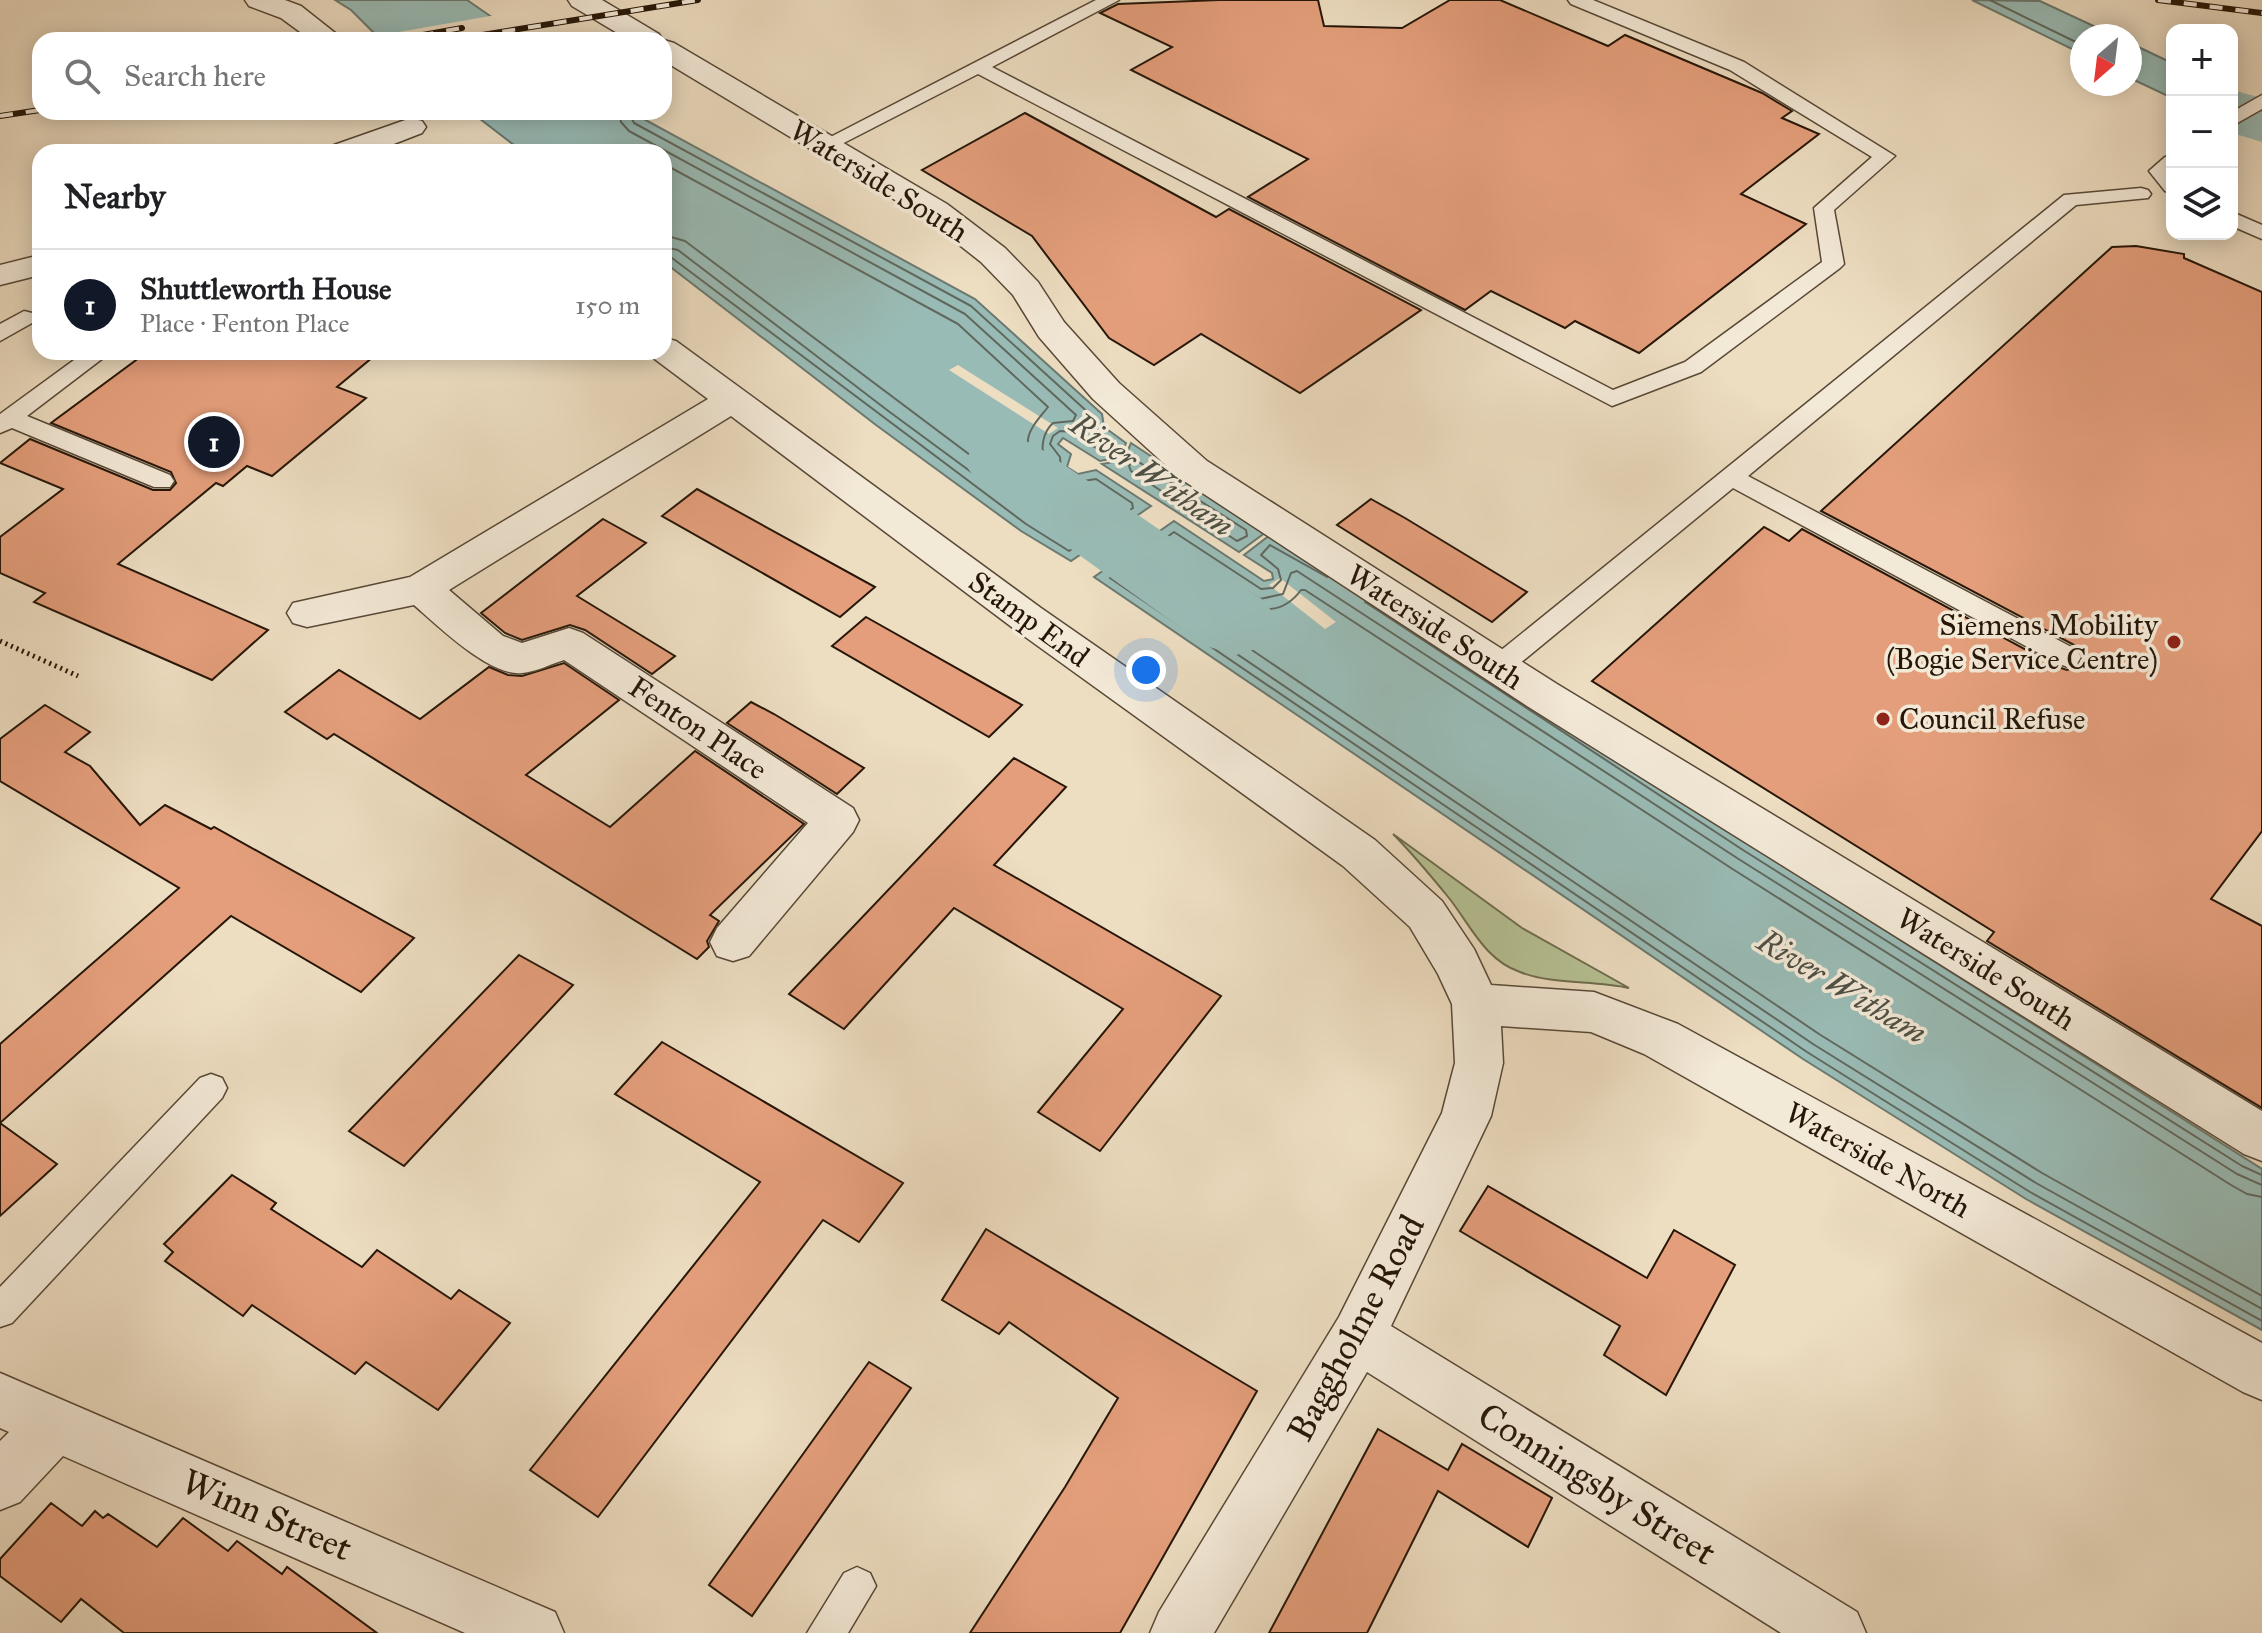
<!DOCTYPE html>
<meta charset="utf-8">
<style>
body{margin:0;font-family:"IM FELL Great Primer",serif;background:#f6f6f6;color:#202124}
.controls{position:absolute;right:24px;top:24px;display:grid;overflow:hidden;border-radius:16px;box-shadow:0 4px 20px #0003}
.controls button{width:72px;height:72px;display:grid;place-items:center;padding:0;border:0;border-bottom:2px solid #e0e0e0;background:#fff;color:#202124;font:40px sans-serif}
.compass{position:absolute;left:2070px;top:24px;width:72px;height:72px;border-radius:50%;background:#fff;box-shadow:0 4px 20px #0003;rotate:208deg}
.you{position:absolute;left:1146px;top:670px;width:28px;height:28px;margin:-20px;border:6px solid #fff;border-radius:50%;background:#1a73e8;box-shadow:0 0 0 12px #1a73e833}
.badge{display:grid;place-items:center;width:52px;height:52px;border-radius:50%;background:#111827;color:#fff;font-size:26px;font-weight:700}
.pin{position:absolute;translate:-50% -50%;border:4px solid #fff;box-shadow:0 2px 8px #0006}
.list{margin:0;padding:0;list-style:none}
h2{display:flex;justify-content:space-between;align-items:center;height:104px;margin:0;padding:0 32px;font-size:34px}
h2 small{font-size:26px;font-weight:400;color:#757577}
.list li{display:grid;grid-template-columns:52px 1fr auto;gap:24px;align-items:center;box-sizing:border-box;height:112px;padding:0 32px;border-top:2px solid #e0e0e0}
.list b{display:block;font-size:30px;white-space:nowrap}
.list p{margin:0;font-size:26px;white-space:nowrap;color:#757577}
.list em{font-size:26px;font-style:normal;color:#757577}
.icon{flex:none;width:44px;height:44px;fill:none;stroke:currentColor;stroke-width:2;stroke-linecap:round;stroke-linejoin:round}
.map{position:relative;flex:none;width:2262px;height:1633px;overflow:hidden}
.search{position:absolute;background:#fff;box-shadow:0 4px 20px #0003;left:32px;top:32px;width:640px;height:88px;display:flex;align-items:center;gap:20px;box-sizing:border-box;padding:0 28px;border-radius:24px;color:#757577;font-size:30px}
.panel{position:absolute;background:#fff;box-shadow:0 4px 20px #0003;left:32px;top:144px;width:640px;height:216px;border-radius:24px}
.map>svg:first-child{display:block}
.green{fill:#b6c294;stroke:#6e6c4e;stroke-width:2}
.water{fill:#99bbb5;stroke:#6b7970;stroke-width:2}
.pier{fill:#edddc1}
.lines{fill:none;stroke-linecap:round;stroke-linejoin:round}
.shore{stroke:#60685e;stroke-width:2}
.river{fill:#99bbb5;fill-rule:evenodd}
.building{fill:#e49e7b;stroke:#261608;stroke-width:2}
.lane-casing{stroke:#584836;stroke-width:3}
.street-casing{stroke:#584836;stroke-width:3}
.path{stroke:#261608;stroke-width:5;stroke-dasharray:2 4;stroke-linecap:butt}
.lane{fill:#f3e9d7;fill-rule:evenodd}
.street{fill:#f3e9d7;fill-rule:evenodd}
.rail-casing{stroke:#261608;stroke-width:6}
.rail{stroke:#f3e9d7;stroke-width:4;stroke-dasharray:13;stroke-linecap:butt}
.poi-dot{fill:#8f2418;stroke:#f3e9d7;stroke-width:3}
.labels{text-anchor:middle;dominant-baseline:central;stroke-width:7;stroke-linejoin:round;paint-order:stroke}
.street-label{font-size:30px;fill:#261608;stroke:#f3e9d7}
.poi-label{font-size:30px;fill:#261608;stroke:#f3e9d7;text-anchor:end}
.water-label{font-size:32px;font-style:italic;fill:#4e5045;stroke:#f3e9d7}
.near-street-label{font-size:36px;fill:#261608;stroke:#f3e9d7}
</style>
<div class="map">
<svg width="2262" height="1633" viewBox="0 0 2262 1633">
<rect width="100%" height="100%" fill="#edddc1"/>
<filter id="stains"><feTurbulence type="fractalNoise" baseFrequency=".0025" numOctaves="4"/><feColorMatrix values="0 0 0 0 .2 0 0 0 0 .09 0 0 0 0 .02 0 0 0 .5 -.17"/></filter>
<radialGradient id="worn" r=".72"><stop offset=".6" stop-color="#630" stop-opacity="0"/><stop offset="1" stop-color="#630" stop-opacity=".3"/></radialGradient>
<path class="green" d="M 1393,834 L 1522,928 L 1629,988 C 1593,980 1553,985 1520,972 C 1485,960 1471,926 1449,898 C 1431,876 1413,854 1393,834 Z"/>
<g class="water">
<polygon points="335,0 467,0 525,40 381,40 351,10"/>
<polygon points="1972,0 2040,1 2115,36 2082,36 2082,54"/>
<polygon points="2130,43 2172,63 2172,98 2130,78"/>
<polygon points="471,112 631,112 975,299 1102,414 1104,427 1126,443 1120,457 1100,461 1063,438 1058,444 1071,454 1067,467 1078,474 1096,470 1151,506 1071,561 1021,531 876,425 664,262 664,152 523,152"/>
<polygon points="1131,443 1266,532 1239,552 1102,464 1124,460"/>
<polygon points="1174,521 1264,581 1273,579 1272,573 1244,555 1270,535 1747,843 2262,1169 2262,1330 2026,1199 1803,1059 1094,577"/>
</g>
<g class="pier">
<polygon points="496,15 523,34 489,40 374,40 370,37"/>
<polygon points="958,365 1058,428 1049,434 949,370"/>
<polygon points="1280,578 1336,622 1325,629 1269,585"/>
</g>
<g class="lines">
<g class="shore">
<polyline points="1990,0 2082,45"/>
<path d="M 619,112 L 621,122 L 629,131 L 965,314 L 1076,415 L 1073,421 L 1053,423 C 1032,442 1045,484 1072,490 C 1078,491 1086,489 1092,490 C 1099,492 1107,499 1114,503 L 1115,508 L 1068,538 L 1031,516 L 887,410 L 678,250 L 664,247"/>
<polyline points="629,112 634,123 971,306 1092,416 1098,432 1115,446 1113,454 1108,456 1072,432 1060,431 1053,436 1050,444 1060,457 1061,472 1077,482 1096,479 1132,503 1133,508 1069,551 1026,524 672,258 664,257"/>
<path d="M 664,164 L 958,324 L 1048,407 C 1041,416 1030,427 1028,439 C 1027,447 1031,456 1034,464 C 1046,495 1058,500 1091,503 L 1093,509 L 1069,525 L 1038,506 L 685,241 L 664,235"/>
<polygon points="1134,459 1246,530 1247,536 1237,541 1131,471 1129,466"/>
<polyline points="1327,577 1270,545 1261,555 1278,569 1281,580 1273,588 1261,589 1174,532 1110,578 1807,1052 2030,1192 2262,1321"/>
<polyline points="1365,602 1743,850 2242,1166 2262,1175"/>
<polyline points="2262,1185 2237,1174 1737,858 1297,571 1291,573 1283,594 1260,599 1174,544 1128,576 1129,581 1813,1044 2036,1183 2262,1309"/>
<path d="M 2262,1197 L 2247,1194 L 2231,1185 L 1731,868 L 1305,590 L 1301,590 C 1265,639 1210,582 1175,559 L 1149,576 L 1150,581 L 1819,1034 L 2042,1173 L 2262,1296"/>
</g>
<g class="river">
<polygon points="2232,90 2262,98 2262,142 2232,133"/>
<polygon points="1004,436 1032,443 1266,602 1279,624 1266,646 1236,655 1206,646 976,481 964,462 976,443"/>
</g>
</g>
<g class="building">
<polygon points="1219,0 1318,0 1324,26 1402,28 1450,0 1500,0 1608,46 1625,35 1762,93 1792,111 1782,118 1819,134 1741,194 1806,224 1639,353 1575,321 1565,328 1491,291 1465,310 1248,197 1308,159 1131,70 1172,47 1100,13 1118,4"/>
<polygon points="1025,113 1216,217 1229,209 1421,310 1300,393 1201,334 1154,365 1109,338 1032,236 922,170"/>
<polygon points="2136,246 2184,254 2184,258 2262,292 2262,831 2211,899 2262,926 2262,1108 1987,941 1994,932 1592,681 1764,527 1789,541 1802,529 2058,667 2067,670 2078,667 2084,658 2078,647 1821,511 2112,247"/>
<polygon points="147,352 379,352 337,387 366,398 272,476 247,466 223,486 216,483 118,564 268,630 212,680 34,602 45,593 0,573 0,537 63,489 0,463 30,439 153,490 170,490 176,483 171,472 51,423"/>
<polygon points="697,489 875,587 840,617 662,516"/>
<polygon points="1371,499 1405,518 1527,592 1492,622 1337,525"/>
<polygon points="603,519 646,543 577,596 675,656 652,674 585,630 570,625 522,640 505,633 481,613"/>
<polygon points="866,617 1022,705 989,737 832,646"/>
<polygon points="564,663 619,700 526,775 610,827 695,751 804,824 710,915 719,921 707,941 709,947 697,959 334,734 327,739 285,712 339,670 420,719 489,667 508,675 522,676"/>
<polygon points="751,702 774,714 864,768 837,794 727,723"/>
<polygon points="45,705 90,732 65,752 90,766 140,825 165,805 211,829 214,827 414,938 361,992 231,916 0,1123 57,1164 0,1216 0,1044 179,888 0,781 0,739"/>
<polygon points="1014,758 1066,787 994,865 1221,996 1100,1151 1038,1112 1123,1009 954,908 844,1029 789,994"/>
<polygon points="519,955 573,985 404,1166 349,1131"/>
<polygon points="662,1042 903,1183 859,1242 823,1220 598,1517 530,1470 760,1182 615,1094"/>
<polygon points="232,1175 276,1203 271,1209 362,1267 377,1250 451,1299 459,1290 510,1323 438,1410 366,1362 355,1374 252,1305 243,1316 165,1261 173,1252 164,1244"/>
<polygon points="1488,1186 1647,1278 1674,1230 1735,1265 1666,1395 1604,1355 1620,1326 1460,1231"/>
<polygon points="986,1229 1257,1391 1120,1633 970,1633 1065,1487 1118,1398 1009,1322 999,1334 942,1300"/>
<polygon points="869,1362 911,1388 752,1616 709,1585"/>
<polygon points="1378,1429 1448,1470 1462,1444 1552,1498 1528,1547 1438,1491 1367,1633 1269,1633"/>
<polygon points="51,1503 82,1526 95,1511 103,1518 108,1514 157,1547 183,1518 228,1551 237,1541 282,1574 287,1567 377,1633 124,1633 81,1599 61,1622 0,1576 0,1559"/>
</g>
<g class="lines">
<g class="lane-casing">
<g id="lane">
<polygon points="1096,0 1119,0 992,67 1613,390 1685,362 1822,262 1814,208 1872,157 1730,70 1571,4 1568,0 1593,0 1744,62 1895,156 1834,210 1844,264 1840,268 1701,372 1612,406 978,74 832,149 818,149 815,145"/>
<polygon points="2262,95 2262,109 2232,126 2232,112"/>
<polygon points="2172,155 2172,193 2165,191 2149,171 2165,157"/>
<polygon points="2141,188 2148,190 2151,194 2148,198 2076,205 1748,476 2077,650 2081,657 2077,664 2068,667 2059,664 1733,488 1507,674 1498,677 1489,674 1485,667 1489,660 2064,195"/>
<polygon points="2232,212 2262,225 2262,239 2232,226"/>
<polygon points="24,311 32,313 35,318 32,323 0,341 0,324"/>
<polygon points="85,352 111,352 27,416 170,475 174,481 170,487 154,487 12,428 0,433 0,414"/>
<polygon points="211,1074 222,1078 227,1088 222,1098 12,1323 0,1327 0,1287 200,1078"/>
<polygon points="857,1567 870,1573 876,1586 848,1633 807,1633 844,1573"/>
</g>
</g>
<g class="street-casing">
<g id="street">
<polygon points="245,0 285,0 301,6 344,40 311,40 281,18 249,6"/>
<polygon points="568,0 602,0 659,34 663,40 629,40 572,6"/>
<polygon points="664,40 674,43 947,204 1005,248 1038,282 1064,322 1119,383 1207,461 1557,684 2262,1111 2262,1161 2244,1154 1527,706 1181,479 1093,399 1039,337 1013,295 981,262 925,218 664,61"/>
<polygon points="411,118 422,121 426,127 422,133 373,152 329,152 334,145"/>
<polygon points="40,255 40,275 0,285 0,265"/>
<path d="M 664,338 L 676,341 L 1041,608 L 1375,840 L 1442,901 L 1474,949 L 1491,985 L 1594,992 L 1678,1024 L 2262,1343 L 2262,1400 L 2243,1392 L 1644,1054 L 1591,1032 L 1501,1026 L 1503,1063 L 1491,1116 L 1391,1326 L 1857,1612 L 1866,1633 L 1781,1633 L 1367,1372 L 1214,1633 L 1150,1633 L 1159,1612 L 1339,1317 L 1442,1113 L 1455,1063 L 1452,1004 L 1438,974 L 1410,927 L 1343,866 L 1013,628 L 731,416 L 449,590 L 503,636 L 522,643 L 569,628 L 583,633 L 853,808 L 859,820 L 853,832 L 749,956 L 733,961 L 717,956 L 710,942 L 717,928 L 808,823 L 564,660 C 551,664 536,672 522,673 C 490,677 437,625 414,605 L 307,627 L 293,623 L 287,613 L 293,603 L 410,577 L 708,399 L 652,357 L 649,352 L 664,352 Z"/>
<polygon points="0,1373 555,1612 564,1633 465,1633 63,1456 20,1502 0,1510 0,1441 9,1432 0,1428"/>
</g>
</g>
<polyline class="path" points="0,641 78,676"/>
<use href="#lane" class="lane"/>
<use href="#street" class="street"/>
<g class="rail-casing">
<g id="rail">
<polyline points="2158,0 2262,13"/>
<polyline points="395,40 462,28"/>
<polyline points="451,40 698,0"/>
<polyline points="0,116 40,110"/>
</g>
</g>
<use href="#rail" class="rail"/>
</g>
<g class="poi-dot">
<circle cx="2174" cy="642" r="8"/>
<circle cx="1883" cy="719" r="8"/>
</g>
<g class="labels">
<g class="street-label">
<text transform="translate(879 181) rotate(32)">Waterside South</text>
<text transform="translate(1029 619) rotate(36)">Stamp End</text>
<text transform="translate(1435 627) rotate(33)">Waterside South</text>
<text transform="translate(698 728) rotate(34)">Fenton Place</text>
<text transform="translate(1986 969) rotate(32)">Waterside South</text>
<text transform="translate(1878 1160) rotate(29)">Waterside North</text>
</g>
<g class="poi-label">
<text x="2158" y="625">Siemens Mobility<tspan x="2158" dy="34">(Bogie Service Centre)</tspan></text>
<text x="1899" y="719" text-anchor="start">Council Refuse</text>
</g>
<g class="water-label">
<text transform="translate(1152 475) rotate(35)">River Witham</text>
<text transform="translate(1842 987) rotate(31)">River Witham</text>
</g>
<g class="near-street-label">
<text transform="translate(1356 1328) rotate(-62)">Baggholme Road</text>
<text transform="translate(1597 1484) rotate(32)">Conningsby Street</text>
<text transform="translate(267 1515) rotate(23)">Winn Street</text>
</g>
</g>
<rect width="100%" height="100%" filter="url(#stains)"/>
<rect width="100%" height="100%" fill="url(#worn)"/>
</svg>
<div class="controls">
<button>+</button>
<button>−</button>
<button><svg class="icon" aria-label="layers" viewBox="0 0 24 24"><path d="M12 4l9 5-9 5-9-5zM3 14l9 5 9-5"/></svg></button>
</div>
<svg class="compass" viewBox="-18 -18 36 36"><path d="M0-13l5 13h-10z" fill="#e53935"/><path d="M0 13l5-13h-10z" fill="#757577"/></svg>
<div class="you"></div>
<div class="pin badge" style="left:214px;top:442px">1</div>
<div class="search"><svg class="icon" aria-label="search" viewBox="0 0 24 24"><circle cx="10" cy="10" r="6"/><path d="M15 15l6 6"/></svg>Search here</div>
<section class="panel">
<h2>Nearby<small></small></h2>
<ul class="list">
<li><span class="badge">1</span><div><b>Shuttleworth House</b><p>Place · Fenton Place</p></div><em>150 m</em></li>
</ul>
</section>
</div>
